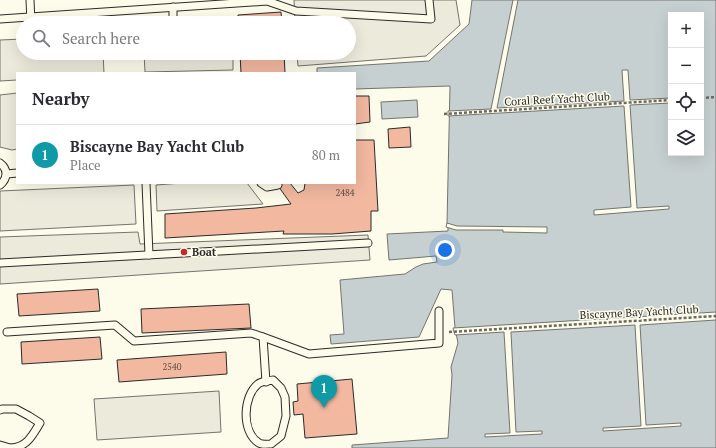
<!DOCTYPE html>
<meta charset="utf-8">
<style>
body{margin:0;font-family:"PT Serif",serif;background:#f7f7f7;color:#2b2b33}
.controls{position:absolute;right:12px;top:12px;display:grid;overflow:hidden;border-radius:0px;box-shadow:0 4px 16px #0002}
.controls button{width:36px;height:36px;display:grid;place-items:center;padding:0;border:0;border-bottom:1px solid #e1e1e2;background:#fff;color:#2b2b33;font:20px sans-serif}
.you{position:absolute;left:445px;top:250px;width:14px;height:14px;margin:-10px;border:3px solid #fff;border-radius:50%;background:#1a73e8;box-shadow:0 0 0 6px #1a73e833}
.badge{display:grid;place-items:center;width:26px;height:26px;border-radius:50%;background:#db2777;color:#fff;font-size:13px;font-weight:700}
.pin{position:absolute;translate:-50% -33px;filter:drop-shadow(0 1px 2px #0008)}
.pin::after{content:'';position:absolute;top:21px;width:14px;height:12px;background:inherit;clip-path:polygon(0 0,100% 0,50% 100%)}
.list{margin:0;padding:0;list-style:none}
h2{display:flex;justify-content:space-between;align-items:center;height:52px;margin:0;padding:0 16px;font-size:17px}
h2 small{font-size:13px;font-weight:400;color:#7c7c81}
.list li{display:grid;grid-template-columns:26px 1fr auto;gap:12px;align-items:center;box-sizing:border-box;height:60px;padding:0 16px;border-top:1px solid #e1e1e2}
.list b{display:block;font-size:15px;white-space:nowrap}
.list p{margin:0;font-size:13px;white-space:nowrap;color:#7c7c81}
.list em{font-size:13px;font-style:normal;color:#7c7c81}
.icon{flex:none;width:22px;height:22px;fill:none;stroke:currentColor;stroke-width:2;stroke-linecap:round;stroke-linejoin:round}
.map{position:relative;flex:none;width:716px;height:448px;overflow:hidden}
.search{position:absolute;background:#fff;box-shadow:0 4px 16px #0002;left:16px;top:16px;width:340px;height:44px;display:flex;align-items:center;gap:10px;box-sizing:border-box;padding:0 14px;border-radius:22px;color:#7c7c81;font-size:15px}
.panel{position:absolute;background:#fff;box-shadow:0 4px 16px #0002;left:16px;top:72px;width:340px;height:112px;border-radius:0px}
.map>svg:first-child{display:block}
.parking{fill:#eceadb;stroke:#74746e}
.water{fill:#c7d0d0;stroke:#74746e;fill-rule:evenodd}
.pier{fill:#fdfbea;stroke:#74746e}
.building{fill:#f2b8a0;stroke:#2b2b2b}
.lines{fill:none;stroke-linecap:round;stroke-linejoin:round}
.lane-casing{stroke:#2b2b2b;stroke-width:9}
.path{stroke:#6a6964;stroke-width:2.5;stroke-dasharray:3 2;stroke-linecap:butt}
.lane{stroke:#fdfbea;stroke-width:7}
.poi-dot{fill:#c62828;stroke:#fdfbea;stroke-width:1.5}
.labels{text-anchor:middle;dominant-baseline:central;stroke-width:3;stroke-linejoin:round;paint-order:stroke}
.number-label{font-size:9px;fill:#5d4e48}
.street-label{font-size:11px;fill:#2b2b2b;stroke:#fdfbea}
.poi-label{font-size:11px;font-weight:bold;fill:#2b2b2b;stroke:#fdfbea;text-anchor:start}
</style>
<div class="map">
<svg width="716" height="448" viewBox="0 0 716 448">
<rect width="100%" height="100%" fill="#fdfbea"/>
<g class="parking">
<polygon points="294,0 456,0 460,25 426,56 298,66 297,53 349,53 349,23 295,23"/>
<polygon points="232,20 232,23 144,23 144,22"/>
<polygon points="23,39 23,53 103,53 104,73 17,73 17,80 0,81 0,40"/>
<polygon points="144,53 233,53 233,70 145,72"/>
<polygon points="17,93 17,149 12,150 0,147 0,95"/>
<polygon points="182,183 247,183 263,204 157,211 156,185"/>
<polygon points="134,185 136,224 0,231 0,191"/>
<polygon points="138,232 140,244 368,235 370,260 0,284 0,237"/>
<polygon points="219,391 221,432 97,440 94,399"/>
</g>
<g class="water">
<path d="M 472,0 L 716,0 L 716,448 L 352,448 L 352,445 L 448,438 L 452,375 L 451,367 L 458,343 L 455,328 L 452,290 L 441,289 L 419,337 L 331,344 L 330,335 L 344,334 L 340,280 L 405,274 L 416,267 L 423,264 L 437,262 L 436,256 L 389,260 L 387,234 L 448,231 L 448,225 L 447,224 L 450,86 L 355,89 L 355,73 L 317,73 L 317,68 L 429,61 L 469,24 ZM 671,15 L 701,15 L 701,153 L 671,153 Z"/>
<polygon points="417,100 418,117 382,119 381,102"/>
</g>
<g class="pier">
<polygon points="513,0 518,0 497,108 624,101 622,70 628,70 630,100 671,98 671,103 630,105 637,208 669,206 669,209 594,215 594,210 631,207 624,106 448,116 448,111 491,109"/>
<polygon points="447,223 457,226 547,227 547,233 503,232 503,230 456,230 446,227"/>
<polygon points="716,312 716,320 640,325 646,425 681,423 681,426 603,431 603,428 641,426 635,325 511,332 516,432 542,431 542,434 485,437 485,434 510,433 504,332 455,335 453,328"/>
</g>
<g class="building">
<polygon points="281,12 282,23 238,23 238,15"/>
<polygon points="240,53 284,53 285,73 241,73"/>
<polygon points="355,96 369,96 370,122 355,124"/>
<polygon points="410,127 411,147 389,148 388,129"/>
<polygon points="355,140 374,140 378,211 371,211 371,231 332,234 283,234 284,231 165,238 165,214 256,208 291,204 276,183 290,183 298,193 304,190 305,183 355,183"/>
<polygon points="98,289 100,311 19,316 17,294"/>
<polygon points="249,304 251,328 142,333 141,309"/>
<polygon points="100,337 102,359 22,364 21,342"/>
<polygon points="226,352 227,374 119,382 117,360"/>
<polygon points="352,379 357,434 305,438 303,414 294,415 293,402 298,401 297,384"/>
</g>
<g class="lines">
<g class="lane-casing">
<g id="lane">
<polyline points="30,0 31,23"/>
<polyline points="173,7 173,23"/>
<polyline points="0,19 267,1 296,11 431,19 429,0"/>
<polyline points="34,53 34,54"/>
<path d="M 0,163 C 8,169 8,178 0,185"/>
<polyline points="7,174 17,173"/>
<polyline points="146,183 149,255"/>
<polyline points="261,183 267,187 278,185"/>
<polyline points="0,263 368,243"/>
<polyline points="7,332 115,325 134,341 251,333 263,337 266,382"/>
<polyline points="263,337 309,354 439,343 439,311"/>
<path d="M 273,380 L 281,388 L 285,397 L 286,416 L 281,436 L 271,444 C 267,444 262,445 259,443 C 241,432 243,396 258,384 C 261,381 269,381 273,380 Z"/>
<path d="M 0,410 L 2,409 L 16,409 L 29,416 L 40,423 C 32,436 27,447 11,448"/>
<polyline points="0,445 10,448"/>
</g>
</g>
<g class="path">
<polyline points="701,98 716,97"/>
<polyline points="444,114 671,100"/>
<polyline points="449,332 716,316"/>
</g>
<use href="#lane" class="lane"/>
</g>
<circle class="poi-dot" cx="184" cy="252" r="4"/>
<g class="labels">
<g class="number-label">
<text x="345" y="193">2484</text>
<text x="172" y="367">2540</text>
</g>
<g class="street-label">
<text transform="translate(557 99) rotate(-3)">Coral Reef Yacht Club</text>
<text transform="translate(639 312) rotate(-3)">Biscayne Bay Yacht Club</text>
</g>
<g class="poi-label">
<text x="192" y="252">Boat</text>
</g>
</g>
</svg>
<div class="controls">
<button>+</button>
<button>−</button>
<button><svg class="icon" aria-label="locate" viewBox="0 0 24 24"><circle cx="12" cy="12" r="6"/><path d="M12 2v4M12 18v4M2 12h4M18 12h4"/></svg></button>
<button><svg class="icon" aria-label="layers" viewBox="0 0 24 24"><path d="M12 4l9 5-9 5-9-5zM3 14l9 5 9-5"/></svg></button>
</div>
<div class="you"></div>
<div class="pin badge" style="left:324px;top:408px;background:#0f9aa8">1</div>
<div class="search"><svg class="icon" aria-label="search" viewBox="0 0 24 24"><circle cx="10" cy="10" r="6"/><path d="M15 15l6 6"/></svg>Search here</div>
<section class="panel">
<h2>Nearby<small></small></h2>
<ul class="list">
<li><span class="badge" style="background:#0f9aa8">1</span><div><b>Biscayne Bay Yacht Club</b><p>Place</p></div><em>80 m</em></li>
</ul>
</section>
</div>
